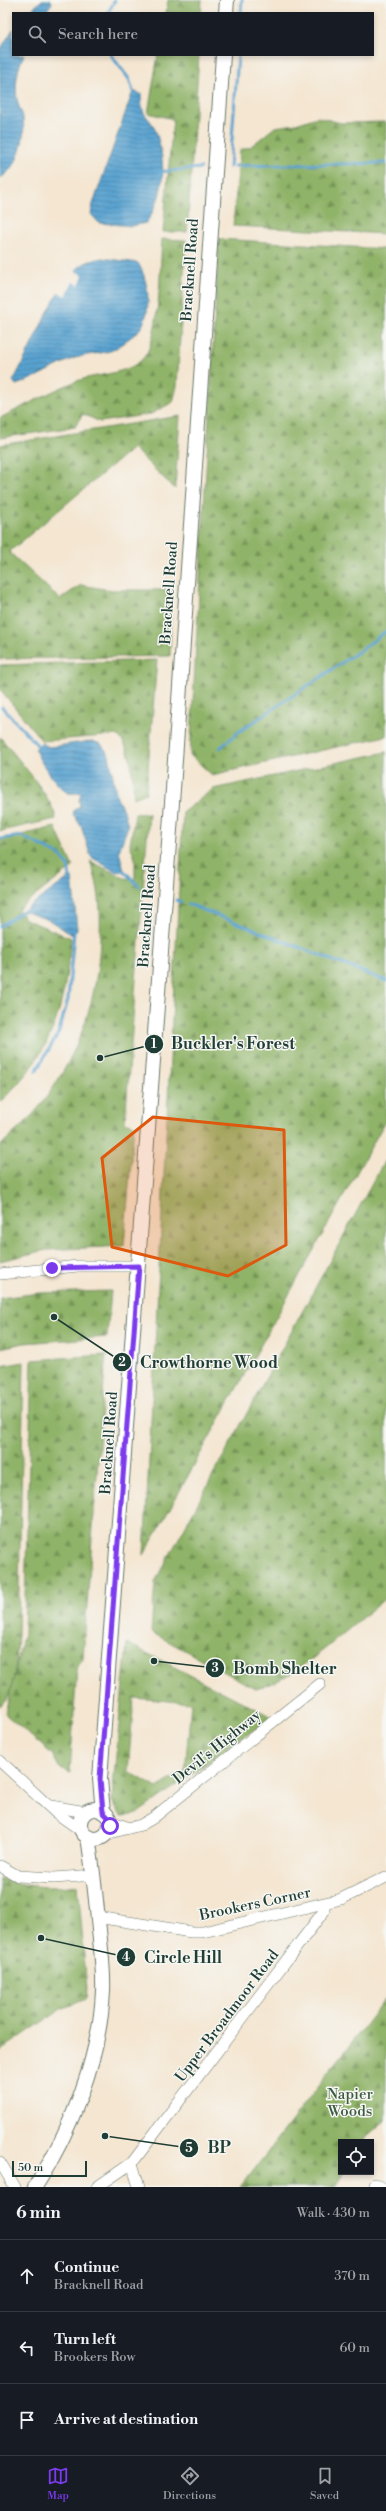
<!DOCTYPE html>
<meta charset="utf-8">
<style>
body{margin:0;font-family:"Libre Bodoni",serif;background:#242831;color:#f1f3f6}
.controls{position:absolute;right:12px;bottom:12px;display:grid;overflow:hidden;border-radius:0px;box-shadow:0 2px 6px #0003}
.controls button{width:36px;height:36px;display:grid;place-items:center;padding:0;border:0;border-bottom:1px solid #363941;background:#171b24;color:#f1f3f6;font:20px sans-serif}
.scale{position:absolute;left:12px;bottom:10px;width:75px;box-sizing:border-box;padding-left:4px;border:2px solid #1f3d34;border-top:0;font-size:11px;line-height:14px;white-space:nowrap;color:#1f3d34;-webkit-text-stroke:3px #f6f6f2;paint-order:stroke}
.stop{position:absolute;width:12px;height:12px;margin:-9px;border:3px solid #7c3aed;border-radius:50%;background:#fff}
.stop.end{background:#7c3aed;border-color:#fff;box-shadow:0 1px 4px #0008}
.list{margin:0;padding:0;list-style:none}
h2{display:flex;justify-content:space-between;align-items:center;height:52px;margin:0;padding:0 16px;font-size:17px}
h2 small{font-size:13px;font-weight:400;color:#9ea1a6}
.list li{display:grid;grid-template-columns:26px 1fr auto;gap:12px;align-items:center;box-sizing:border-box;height:72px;padding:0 16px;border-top:1px solid #363941}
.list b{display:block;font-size:15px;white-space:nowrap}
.list p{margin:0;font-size:13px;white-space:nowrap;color:#9ea1a6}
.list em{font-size:13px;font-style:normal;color:#9ea1a6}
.icon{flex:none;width:22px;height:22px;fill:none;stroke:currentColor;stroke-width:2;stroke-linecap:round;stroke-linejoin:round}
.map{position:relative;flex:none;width:386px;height:2187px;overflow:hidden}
.search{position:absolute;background:#171b24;box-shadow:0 2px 6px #0003;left:12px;right:12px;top:12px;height:44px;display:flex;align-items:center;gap:10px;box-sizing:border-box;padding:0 14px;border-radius:0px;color:#9ea1a6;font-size:15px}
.sheet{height:268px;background:#171b24}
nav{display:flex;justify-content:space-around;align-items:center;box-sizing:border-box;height:56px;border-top:1px solid #363941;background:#171b24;font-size:11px;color:#9ea1a6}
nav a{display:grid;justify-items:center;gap:2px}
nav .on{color:#7c3aed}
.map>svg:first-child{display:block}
.forest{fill:url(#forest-firs);stroke:#57784e;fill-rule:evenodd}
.water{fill:url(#water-rules);stroke:#3c7082}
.pier{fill:#f4e6d1}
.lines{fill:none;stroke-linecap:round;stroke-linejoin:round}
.stream{stroke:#59a2d0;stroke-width:3}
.minor-casing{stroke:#6a786b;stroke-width:12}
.major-casing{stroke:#6a786b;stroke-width:16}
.minor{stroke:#fff;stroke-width:11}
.major{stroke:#fff;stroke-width:14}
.route{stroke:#7c3aed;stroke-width:5}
.marked{fill:#de580e;fill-opacity:0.2;stroke:#de580e;stroke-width:3;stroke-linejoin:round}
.labels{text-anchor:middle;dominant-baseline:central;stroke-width:3;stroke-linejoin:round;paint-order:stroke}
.street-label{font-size:15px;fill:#1f3d34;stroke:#f6f6f2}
.park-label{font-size:15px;fill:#3d5b42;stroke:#f6f6f2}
.leader{fill:none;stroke:#1f3d34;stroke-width:1.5}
.callout-dot{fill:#1f3d34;stroke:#f6f6f2;stroke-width:1.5}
.mark-label{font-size:12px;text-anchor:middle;font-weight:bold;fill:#fff}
.callout-label{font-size:16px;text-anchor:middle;font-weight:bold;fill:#1f3d34;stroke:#f6f6f2;stroke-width:3;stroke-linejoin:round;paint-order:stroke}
</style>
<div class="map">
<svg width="386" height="2187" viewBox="0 0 386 2187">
<defs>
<pattern id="forest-firs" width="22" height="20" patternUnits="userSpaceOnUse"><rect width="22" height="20" fill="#8fb368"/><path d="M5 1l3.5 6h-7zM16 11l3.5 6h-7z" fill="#749356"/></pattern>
<pattern id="water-rules" width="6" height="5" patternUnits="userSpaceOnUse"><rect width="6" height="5" fill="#59a2d0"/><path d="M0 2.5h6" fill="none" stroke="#4985aa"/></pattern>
</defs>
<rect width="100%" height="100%" fill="#f6f6f2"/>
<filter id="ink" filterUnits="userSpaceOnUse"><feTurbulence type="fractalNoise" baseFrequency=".025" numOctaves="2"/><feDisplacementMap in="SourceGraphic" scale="8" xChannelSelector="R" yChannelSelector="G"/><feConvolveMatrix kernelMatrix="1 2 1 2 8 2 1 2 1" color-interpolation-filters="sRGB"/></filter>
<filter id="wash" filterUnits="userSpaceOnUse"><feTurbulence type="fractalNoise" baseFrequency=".012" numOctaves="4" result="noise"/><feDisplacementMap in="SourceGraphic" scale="16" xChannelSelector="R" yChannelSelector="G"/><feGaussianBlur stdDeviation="0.9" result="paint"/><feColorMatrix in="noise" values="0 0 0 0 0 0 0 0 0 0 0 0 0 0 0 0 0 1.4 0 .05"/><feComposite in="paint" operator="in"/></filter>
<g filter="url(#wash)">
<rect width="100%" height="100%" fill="#f4e6d1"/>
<g class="forest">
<polygon points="168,0 202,0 201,13 166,13"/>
<polygon points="158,55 199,55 187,232 163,232 173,119 148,113"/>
<polygon points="317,117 341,123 386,122 386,234 233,226 240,150 250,147 275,127 296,124"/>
<path d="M 162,239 L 186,240 L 177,386 L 173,402 L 151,414 L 100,422 L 83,414 L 75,427 L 0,438 L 0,418 C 23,407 60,386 83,379 C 101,374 133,373 145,356 C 160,334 160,267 162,239 Z"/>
<polygon points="219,239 386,249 386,736 212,775 190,755"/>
<polygon points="180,416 175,489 133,448 9,552 60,599 81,585 110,590 171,590 170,656 0,659 0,445"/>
<path d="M 157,660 L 146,793 L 134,798 C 132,778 134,750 117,735 L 42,741 L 0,689 L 0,665 Z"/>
<path d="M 0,737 C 14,754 54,799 56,819 L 0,831 Z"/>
<polygon points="386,752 386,1120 144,1555 183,812 213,789"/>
<path d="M 149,813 L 125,1122 L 134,1125 L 124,1246 L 46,1250 L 0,1261 L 0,1146 C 11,1135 25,1124 35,1112 C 76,1063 98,1002 100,939 C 101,912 100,886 90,861 L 124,878 L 135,879 L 135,858 L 130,845 L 135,814 Z"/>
<path d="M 55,827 L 73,867 L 18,909 L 25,919 L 71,938 C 64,1009 54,1051 0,1102 L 0,840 Z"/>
<path d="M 386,1158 L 386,1598 C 351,1625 298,1679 256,1689 L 151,1632 L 155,1582 Z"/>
<polygon points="111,1291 107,1337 24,1343 0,1348 0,1298 40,1293"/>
<polygon points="106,1355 83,1658 77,1667 70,1773 60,1769 52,1754 5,1714 24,1633 32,1360"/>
<path d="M 24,1362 L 18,1635 C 16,1657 17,1691 0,1707 L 1,1366 Z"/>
<path d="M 127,1643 L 272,1717 L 135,1815 L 121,1816 L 112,1802 L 113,1786 ZM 134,1698 L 191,1703 L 185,1771 L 157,1788 L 128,1771 Z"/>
<path d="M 0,1878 C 26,1887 51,1889 78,1885 L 87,1989 L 86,1999 L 61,2009 L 0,2051 Z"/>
<polygon points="386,1998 386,2120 367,2135 363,2142 341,2142 341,2172 344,2172 335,2187 241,2187"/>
</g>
<g class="water">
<polygon points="42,0 51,0 52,3 45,13 28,13"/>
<path d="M 13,29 L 13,55 L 24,55 C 17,68 14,89 18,103 C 19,108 22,113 23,118 C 26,138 19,168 0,178 L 0,50 Z"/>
<path d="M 133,91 L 141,94 C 141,120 149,113 156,132 C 167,165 165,195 146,223 L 132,226 L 99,223 L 91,214 L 93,204 Z"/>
<path d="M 102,258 L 138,263 C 148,279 152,306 143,324 C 140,332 129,338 123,343 C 119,345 115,350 110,351 C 98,354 87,354 75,358 C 54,366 37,378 16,385 L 13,381 C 32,348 50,298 75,271 C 82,263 91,260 102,258 Z"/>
<path d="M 92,741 L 101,744 L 109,755 L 117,798 L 125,814 L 128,826 L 119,851 L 124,871 L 116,872 L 91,857 L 81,826 L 73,814 L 74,810 L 80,806 L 79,801 L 81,792 C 77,793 72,794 68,793 C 58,788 38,760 35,749 L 42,743 L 49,747 Z"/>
<polygon points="70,877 72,877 77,929 72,935 49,920 23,911"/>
</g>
<polygon class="pier" points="73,270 83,275 79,285 73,282 66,296 58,292"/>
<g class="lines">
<g class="stream">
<polyline points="108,13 115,0"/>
<polyline points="241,13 242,0"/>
<polyline points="111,55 129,79 133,91"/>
<polyline points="235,166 386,163"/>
<polyline points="230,167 238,55"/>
<polyline points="159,172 201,168"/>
<polyline points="2,707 38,746"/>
<polyline points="220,748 237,733 364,648 386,631"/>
<polyline points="0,839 21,836 52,851 61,856 68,866 70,877"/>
<polyline points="124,871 139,886"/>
<polyline points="147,889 152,891"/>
<polyline points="176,900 181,902"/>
<polyline points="188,904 386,981"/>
<polyline points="0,926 23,911"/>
<polyline points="36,1071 58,1034 68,1000 74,932"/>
</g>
</g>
</g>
<g filter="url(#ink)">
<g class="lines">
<g class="minor-casing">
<g id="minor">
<polyline points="0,1274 78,1266 139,1266"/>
<polyline points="0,1761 55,1812 82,1831"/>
<polyline points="51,1806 86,1812"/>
<polyline points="110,1821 129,1828"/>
<polyline points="106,1834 141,1825 153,1818 320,1684"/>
<polyline points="0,1866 18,1876 54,1878 94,1875"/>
<polyline points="97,1917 191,1932 203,1932 341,1899 386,1877"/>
<polyline points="0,2162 15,2187"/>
<polyline points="132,2163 139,2187"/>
<polyline points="375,2184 381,2187"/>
<polyline points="97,2187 132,2163 324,1911 324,1904"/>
</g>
</g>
<g class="major-casing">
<g id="major">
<polyline points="226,13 227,0"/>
<circle cx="95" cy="1824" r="15"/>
<polyline points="103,1812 100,1779 173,789 223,55"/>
<path d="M 35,2187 C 71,2131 100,2058 103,1991 C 104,1971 101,1950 99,1930 C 96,1899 93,1868 88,1837"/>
</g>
</g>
<use href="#minor" class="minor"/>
<use href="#major" class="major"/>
</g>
</g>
<g class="lines" filter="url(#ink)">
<polyline class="route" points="52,1268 139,1266 100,1779 103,1812 108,1817 110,1826"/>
</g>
<path class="marked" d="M 153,1117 L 284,1130 L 286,1245 L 228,1276 L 112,1247 L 102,1158 Z"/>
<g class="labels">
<g class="street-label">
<text transform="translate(190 270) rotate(-86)">Bracknell Road</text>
<text transform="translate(169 593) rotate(-86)">Bracknell Road</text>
<text transform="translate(147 916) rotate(-86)">Bracknell Road</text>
<text transform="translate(109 1443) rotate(-86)">Bracknell Road</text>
<text transform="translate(217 1747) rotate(-39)">Devil's Highway</text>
<text transform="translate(255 1904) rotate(-12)">Brookers Corner</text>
<text transform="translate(227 2016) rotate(-53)">Upper Broadmoor Road</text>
</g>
<g class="park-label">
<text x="350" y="2094">Napier<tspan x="350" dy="17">Woods</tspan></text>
</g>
</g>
<path class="leader" d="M100 1058L154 1044M54 1317L122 1362M154 1661L215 1668M41 1938L126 1957M105 2136L189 2148"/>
<g class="callout-dot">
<circle cx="100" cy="1058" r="4"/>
<circle cx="54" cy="1317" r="4"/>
<circle cx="154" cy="1661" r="4"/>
<circle cx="41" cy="1938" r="4"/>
<circle cx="105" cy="2136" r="4"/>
<circle cx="154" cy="1044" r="10"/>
<circle cx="122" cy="1362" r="10"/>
<circle cx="215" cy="1668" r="10"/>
<circle cx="126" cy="1957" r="10"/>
<circle cx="189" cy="2148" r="10"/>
</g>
<g class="mark-label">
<text x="154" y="1048">1</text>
<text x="122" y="1366">2</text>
<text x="215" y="1672">3</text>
<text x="126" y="1961">4</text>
<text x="189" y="2152">5</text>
</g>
<g class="callout-label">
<text x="233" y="1049">Buckler's Forest</text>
<text x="209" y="1368">Crowthorne Wood</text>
<text x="285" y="1674">Bomb Shelter</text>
<text x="183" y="1963">Circle Hill</text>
<text x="219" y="2153">BP</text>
</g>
</svg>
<div class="controls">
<button><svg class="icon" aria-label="locate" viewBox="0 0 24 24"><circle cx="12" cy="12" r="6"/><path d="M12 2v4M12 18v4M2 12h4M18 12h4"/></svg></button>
</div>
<div class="scale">50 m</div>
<div class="stop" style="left:110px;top:1826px"></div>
<div class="stop end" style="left:52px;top:1268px"></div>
<div class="search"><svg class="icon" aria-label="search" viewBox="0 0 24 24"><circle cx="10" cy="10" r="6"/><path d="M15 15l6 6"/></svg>Search here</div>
</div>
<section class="sheet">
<h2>6 min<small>Walk · 430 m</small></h2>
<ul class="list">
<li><svg class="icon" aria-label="ahead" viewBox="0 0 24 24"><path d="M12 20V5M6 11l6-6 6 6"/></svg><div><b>Continue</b><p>Bracknell Road</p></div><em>370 m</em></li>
<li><svg class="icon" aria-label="left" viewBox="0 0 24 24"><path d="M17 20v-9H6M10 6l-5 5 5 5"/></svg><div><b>Turn left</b><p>Brookers Row</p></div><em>60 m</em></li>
<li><svg class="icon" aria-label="arrive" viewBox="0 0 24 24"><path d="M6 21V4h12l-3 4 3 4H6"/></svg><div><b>Arrive at destination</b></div></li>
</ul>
</section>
<nav>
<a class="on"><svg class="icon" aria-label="map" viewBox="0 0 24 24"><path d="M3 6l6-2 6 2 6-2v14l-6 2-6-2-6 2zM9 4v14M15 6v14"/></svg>Map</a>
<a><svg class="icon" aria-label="directions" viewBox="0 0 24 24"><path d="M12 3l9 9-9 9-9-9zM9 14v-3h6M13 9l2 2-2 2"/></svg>Directions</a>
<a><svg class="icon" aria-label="saved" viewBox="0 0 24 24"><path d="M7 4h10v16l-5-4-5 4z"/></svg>Saved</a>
</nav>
